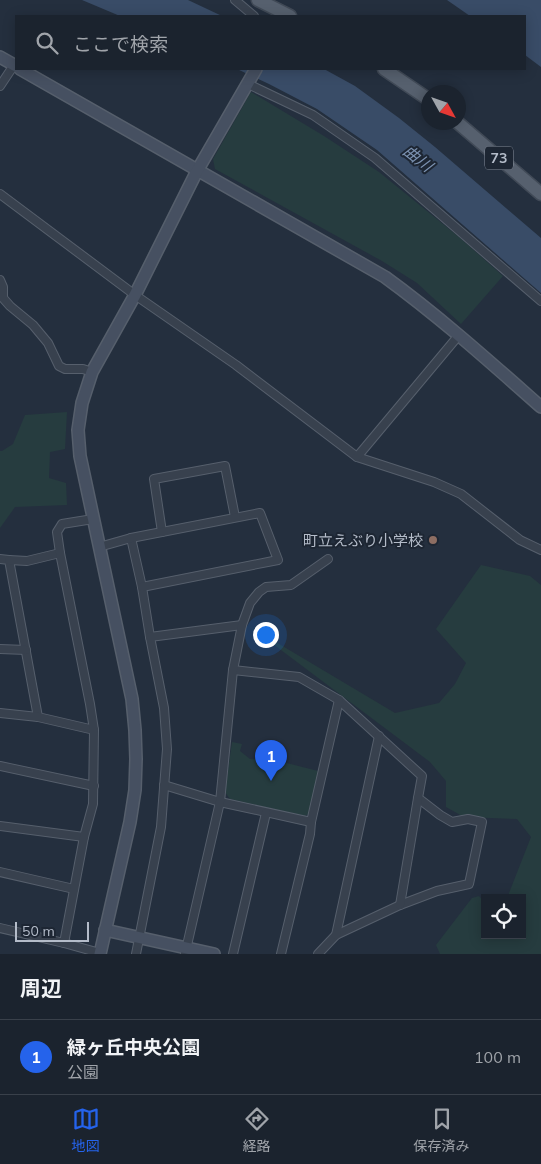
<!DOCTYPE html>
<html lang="ja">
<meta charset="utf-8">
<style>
body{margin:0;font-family:Mulish,"Noto Sans JP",sans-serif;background:#242b36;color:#f1f3f6}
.controls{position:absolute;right:15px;bottom:15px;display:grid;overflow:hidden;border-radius:0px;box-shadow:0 2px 12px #0003}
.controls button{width:45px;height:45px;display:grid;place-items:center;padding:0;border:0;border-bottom:1px solid #39404a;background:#1b232e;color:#f1f3f6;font:25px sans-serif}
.compass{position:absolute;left:421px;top:85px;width:45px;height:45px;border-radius:50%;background:#1b232e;box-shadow:0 2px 12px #0003;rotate:130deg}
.scale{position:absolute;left:15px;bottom:12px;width:74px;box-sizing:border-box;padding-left:5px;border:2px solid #b4bcc9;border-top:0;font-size:14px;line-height:18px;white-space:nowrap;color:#b4bcc9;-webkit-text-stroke:4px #1d2633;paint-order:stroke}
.you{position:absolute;left:265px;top:634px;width:18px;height:18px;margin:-12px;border:4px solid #fff;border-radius:50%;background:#1a73e8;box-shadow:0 0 0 8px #1a73e833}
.badge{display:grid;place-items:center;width:32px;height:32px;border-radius:50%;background:#2563eb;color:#fff;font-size:16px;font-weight:700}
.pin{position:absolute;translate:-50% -41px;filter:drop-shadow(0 1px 2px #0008)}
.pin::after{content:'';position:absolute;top:26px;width:18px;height:15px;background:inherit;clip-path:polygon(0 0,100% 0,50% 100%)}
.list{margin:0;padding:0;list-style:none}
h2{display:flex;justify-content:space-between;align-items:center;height:65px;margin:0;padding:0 20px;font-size:21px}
h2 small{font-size:16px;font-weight:400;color:#a0a4aa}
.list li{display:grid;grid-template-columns:32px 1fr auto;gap:15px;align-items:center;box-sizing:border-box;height:75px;padding:0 20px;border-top:1px solid #39404a}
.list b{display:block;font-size:19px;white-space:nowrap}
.list p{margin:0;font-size:16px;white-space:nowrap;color:#a0a4aa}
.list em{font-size:16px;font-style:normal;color:#a0a4aa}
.icon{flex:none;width:28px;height:28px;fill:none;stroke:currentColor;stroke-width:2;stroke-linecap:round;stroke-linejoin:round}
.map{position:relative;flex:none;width:541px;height:954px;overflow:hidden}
.search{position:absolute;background:#1b232e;box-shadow:0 2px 12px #0003;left:15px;right:15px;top:15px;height:55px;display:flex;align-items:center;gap:12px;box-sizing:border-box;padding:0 18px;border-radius:0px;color:#a0a4aa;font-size:19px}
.sheet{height:140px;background:#1b232e}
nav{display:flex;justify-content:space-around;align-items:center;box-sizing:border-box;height:70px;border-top:1px solid #39404a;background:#1b232e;font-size:14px;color:#a0a4aa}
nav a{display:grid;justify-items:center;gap:2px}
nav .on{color:#2563eb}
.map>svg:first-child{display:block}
.green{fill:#263c3f}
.water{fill:#394c67}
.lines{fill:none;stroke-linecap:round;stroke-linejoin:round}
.street-casing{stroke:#565f6c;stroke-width:10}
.secondary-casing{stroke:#565f6c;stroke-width:14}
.primary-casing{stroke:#414a57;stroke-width:15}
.street{stroke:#38414e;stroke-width:8}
.secondary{stroke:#465061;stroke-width:11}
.primary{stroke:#56606e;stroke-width:12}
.education-dot{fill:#8d6e63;stroke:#1d2633;stroke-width:2}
.labels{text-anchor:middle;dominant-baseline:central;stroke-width:4;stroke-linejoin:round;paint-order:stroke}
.shield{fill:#1d2633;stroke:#878f9c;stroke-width:1}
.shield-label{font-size:14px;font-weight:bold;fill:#b4bcc9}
.poi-label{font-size:15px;fill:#b4bcc9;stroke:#1d2633;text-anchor:end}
.water-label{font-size:16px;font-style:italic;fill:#7c92b1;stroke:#1d2633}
</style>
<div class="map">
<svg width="541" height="954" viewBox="0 0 541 954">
<rect width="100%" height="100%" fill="#242f3e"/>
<g class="green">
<polygon points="251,92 324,136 379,172 459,237 503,276 461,324 417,283 382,261 215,169 213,159"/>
<polygon points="67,412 65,449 50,452 49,478 66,483 67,505 15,507 0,528 0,451 2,451 13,444 25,415"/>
<polygon points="481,565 530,576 541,585 541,954 440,954 436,945 472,898 479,896 485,903 485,935 522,935 522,898 507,898 531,837 517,819 464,817 446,807 446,781 430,762 249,626 395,713 439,703 455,684 466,663 436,629"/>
<polygon points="232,742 242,744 240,751 250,759 275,760 318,771 310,813 305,816 230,799 225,792"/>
</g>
<g class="water">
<polygon points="82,0 188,0 222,16 120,16"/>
<polygon points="447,0 541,0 541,67 525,55 525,16 470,16"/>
<polygon points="237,69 324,69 355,86 399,118 435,147 541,238 541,293 377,150 317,109 269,84"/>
</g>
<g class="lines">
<g class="street-casing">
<g id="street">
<polyline points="235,0 254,16"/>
<polyline points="248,84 313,115 375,158 541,301"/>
<polyline points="0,86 14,65"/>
<polyline points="0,194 135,295 236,365 357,457 434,482 461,494 520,540 541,550"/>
<polyline points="0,280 3,287 3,298 10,306 33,325 48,343 59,366 65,369 83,369 92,372"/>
<polyline points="357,457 459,335"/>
<polyline points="162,532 154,479 225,466 235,517"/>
<polyline points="131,538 142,587 150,637"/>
<polyline points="99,547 131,538 260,513 278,560 142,587"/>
<polyline points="0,559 9,560 38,717"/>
<polyline points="9,560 27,561 60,553"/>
<polyline points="0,649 26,650"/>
<polyline points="233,670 299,677 339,700 422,776 418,798 440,815 452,822 468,819 482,822 469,884 437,891 400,905 336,935 318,954"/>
<polyline points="0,713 38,717 94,730"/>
<polyline points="0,766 94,786"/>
<polyline points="164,785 220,802 311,822"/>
<polyline points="0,826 84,837"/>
<polyline points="0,872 74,889"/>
<polyline points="400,905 418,798"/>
<polyline points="0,928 64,943 100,953"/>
<polyline points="336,935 379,736"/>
<polyline points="64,943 84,837 93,804 94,730 90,704 60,553 57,532 62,524 93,519"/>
<polyline points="136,954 161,827 167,749 164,708 150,637 242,625"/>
<polyline points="185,954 220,802 233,670 242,625 250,603 259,592 266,587 291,585 328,559"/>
<polyline points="233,954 266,813"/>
<polyline points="281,954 310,834 311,822 339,700"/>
</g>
</g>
<g class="secondary-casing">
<g id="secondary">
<polyline points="0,57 16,66"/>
<path d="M 20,69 L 385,277 C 440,317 490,362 541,407"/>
<polyline points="105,930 214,954"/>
<polyline points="100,954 130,822 135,790 136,759 135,730 132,699 80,456 78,430 82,403 92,372 135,295 197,171 256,69"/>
</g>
</g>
<g class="primary-casing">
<g id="primary">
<polyline points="258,0 290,16"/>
<polyline points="384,69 428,99"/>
<polyline points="457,122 541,194"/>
</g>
</g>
<use href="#street" class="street"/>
<use href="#secondary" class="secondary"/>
<use href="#primary" class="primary"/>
</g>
<circle class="education-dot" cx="433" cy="540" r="5"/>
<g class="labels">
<rect class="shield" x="485" y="146.5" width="28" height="23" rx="4"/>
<g class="shield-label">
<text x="499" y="158">73</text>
</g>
<g class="poi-label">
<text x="423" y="540">町立えぶり小学校</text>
</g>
<g class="water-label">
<text transform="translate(418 158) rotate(38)">曲川</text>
</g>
</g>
</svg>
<div class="controls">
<button><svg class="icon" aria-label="locate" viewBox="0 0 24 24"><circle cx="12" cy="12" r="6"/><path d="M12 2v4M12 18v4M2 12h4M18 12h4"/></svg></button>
</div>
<svg class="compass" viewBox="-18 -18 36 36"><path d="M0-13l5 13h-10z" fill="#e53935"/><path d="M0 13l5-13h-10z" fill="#a0a4aa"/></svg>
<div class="scale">50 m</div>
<div class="you"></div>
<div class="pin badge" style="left:271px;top:781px">1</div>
<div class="search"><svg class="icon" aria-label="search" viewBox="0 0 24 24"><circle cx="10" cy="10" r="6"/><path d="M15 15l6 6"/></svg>ここで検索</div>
</div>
<section class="sheet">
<h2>周辺<small></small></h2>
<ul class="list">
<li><span class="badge">1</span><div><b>緑ヶ丘中央公園</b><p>公園</p></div><em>100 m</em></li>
</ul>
</section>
<nav>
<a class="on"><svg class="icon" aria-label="map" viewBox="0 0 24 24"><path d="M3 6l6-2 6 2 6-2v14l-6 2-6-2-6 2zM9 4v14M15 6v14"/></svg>地図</a>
<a><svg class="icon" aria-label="directions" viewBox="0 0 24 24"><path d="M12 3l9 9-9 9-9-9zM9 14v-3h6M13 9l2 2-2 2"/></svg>経路</a>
<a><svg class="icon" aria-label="saved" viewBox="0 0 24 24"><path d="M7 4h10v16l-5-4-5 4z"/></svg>保存済み</a>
</nav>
